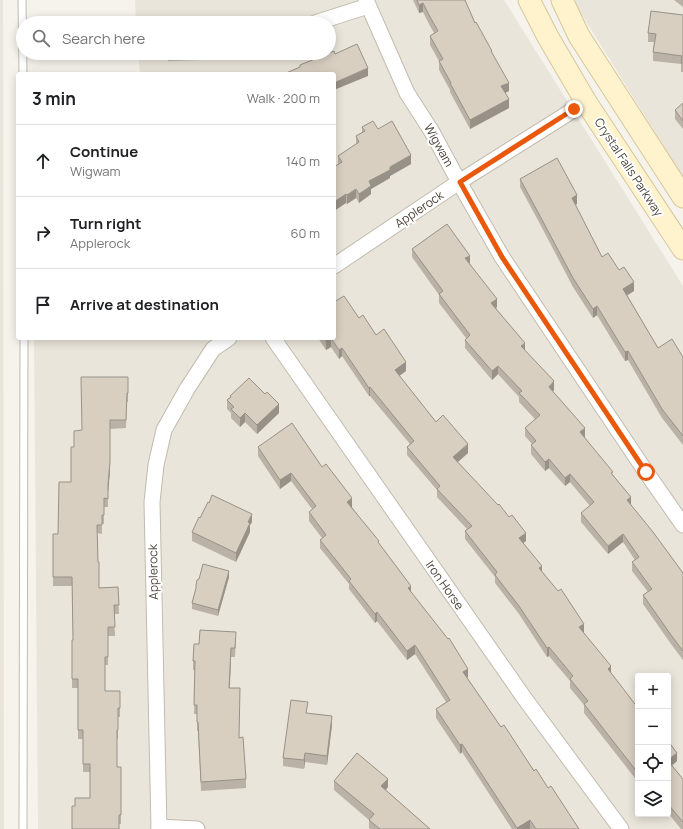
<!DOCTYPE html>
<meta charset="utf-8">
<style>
body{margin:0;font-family:Manrope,sans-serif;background:#f6f6f6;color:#202124}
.controls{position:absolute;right:12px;bottom:12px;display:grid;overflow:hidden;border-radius:4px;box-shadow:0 2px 10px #0003}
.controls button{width:36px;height:36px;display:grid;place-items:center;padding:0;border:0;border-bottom:1px solid #e0e0e0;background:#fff;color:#202124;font:20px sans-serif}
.stop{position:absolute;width:12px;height:12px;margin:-9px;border:3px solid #ea580c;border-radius:50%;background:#fff}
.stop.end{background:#ea580c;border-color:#fff;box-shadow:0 1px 4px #0008}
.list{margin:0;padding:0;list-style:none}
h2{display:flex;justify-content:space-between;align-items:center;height:52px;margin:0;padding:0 16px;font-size:17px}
h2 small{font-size:13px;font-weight:400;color:#757577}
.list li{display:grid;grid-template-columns:26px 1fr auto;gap:12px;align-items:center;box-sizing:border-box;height:72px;padding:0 16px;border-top:1px solid #e0e0e0}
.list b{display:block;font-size:15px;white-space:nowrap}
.list p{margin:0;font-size:13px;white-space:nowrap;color:#757577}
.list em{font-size:13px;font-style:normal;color:#757577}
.icon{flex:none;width:22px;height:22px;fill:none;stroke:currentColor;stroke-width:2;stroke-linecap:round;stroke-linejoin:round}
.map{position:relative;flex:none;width:683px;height:829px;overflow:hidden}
.search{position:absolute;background:#fff;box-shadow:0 2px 10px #0003;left:16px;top:16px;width:320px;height:44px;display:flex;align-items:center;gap:10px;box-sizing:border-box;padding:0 14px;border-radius:22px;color:#757577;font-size:15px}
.panel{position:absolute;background:#fff;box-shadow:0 2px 10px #0003;left:16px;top:72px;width:320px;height:268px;border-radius:4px}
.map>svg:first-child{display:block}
.residential{fill:#eae5da;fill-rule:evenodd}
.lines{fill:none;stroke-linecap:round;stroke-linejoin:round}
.service-casing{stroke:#c2bbae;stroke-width:9}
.minor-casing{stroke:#c2bbae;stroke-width:17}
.secondary-casing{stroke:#d6c79b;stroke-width:23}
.service{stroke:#fff;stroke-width:7}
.minor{stroke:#fff;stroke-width:15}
.secondary{stroke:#fff3cd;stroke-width:21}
.wall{fill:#bab2a6}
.shaded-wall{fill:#979187}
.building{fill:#d8cfc1;stroke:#979187}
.route{stroke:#ea580c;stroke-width:5}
.labels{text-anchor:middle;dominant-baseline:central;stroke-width:4;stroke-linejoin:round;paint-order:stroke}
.street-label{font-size:12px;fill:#4b4439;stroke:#fff}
</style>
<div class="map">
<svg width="683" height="829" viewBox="0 0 683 829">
<rect width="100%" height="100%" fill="#f6f3ec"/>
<g class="residential">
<polygon points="0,0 3,0 4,829 0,829"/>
<path d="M 135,0 L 504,0 L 683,286 L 683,829 L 38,829 L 34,338 L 334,338 L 334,74 L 140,74 L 138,53 L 329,53 L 329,23 L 136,23 ZM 638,676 L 668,676 L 668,814 L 638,814 Z"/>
<polygon points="575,0 683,0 683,177 577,7"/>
</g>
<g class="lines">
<g class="service-casing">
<g id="service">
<polyline points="22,0 23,74"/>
<polyline points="23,829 24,338"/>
</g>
</g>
<g class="minor-casing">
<g id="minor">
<polyline points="366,0 407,93 432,132 459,182 502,257 646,472 683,525"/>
<polyline points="315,23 368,6"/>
<polyline points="334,266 459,182 586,102"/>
<polyline points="273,338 525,699 621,829"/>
<polyline points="159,827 197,829"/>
<polyline points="159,829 152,502 156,465 164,430 187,389 213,349 229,338"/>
</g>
</g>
<g class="secondary-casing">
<g id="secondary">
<polyline points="529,0 548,37 586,102 683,249"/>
<polyline points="562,0 579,36 683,197"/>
</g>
</g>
<use href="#service" class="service"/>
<use href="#minor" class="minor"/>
<use href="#secondary" class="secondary"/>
</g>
<g class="wall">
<polygon points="413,0 465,0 475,23 492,53 509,91 505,93 509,108 470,129 450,92 450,90 439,70 439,61 430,45 430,36 434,33 429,24 423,12 419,13"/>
<polygon points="674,0 683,0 683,7"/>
<polygon points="683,15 683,72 681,72 681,64 653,61 653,52 654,42 648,42 648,33"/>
<polygon points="167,53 199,53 199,60 168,61"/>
<polygon points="683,103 683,129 675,119 675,110"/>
<polygon points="362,127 378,129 411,164 390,176 390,178 371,189 371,194 359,203 356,198 347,204 346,203 334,211 334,167 338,165 338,156 356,144 356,136 362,132"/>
<polygon points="520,179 577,204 575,205 602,257 619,270 634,291 627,295 658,348 683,357 683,445 662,418 628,360 625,361 597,315 593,318 573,287 540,224 520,187"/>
<polygon points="412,249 470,264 497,307 496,308 525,351 554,390 553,391 585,437 584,437 613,475 631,505 683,573 683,660 671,644 643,604 643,595 648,592 632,571 632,562 635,560 623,542 608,554 581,522 581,513 590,506 570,482 565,486 549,468 545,471 531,454 531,445 532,444 525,436 525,428 535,419 519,402 519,397 498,374 492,380 465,348 465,340 466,338 439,303 439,295 412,257"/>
<polygon points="359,318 376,335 406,371 399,376 436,422 468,453 458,462 526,541 523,543 542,572 584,633 583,633 611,673 638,708 638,782 584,713 584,705 570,688 570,681 549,656 547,657 519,614 495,583 495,577 465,539 465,531 467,529 437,497 437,490 407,455 407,447 410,444 370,396 369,396 342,356 339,359 331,347 326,350 318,338 334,338"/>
<polygon points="128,377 128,402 127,402 126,428 110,429 110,471 108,492 108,507 104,507 104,524 102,524 102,534 97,533 99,588 118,587 119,614 114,614 115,636 108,636 108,665 105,665 105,691 120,691 120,717 118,717 118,739 117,739 117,767 121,767 121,824 119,824 75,806 90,798 90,772 83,772 83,739 78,739 78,688 72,688 72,640 73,640 72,586 53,586 53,534 58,534 71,482 74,447 82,430"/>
<polygon points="230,396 279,413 257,434 245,422 240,427 231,418 231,413 227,409 227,400 230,397"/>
<polygon points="258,447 322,467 352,507 379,545 468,677 467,678 501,727 548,788 579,829 512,829 462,752 460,754 436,718 436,709 446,702 415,654 407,660 377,621 375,623 349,589 349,584 320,548 320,540 322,538 309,521 309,512 312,509 291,481 280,489 258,456"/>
<polygon points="252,522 250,525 250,532 236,562 192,541 192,532"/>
<polygon points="229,577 218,616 192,609 192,603 196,591 196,585"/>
<polygon points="236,641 235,657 231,657 230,688 239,738 246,779 246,788 201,791 198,731 197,731 197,714 194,714 195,670 193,670 193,661 199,644"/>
<polygon points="308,711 307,713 332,725 327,765 305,762 304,769 283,766 283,758"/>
<polygon points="668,741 677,761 672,766 683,779 683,829 681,829 668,813"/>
<polygon points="334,781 388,787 386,790 430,829 370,829 369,828 369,820 334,790"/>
</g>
<g class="shaded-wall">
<polygon points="423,3 423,12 419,13 419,5"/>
<polygon points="368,68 368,76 334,90 334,83"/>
<polygon points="509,83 509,91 501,95 501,86"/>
<polygon points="509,99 509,108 470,129 470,120"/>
<polygon points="411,155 411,164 390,176 390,178 371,189 371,194 359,203 359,194 369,181 390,167"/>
<polygon points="356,189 356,198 347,204 347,195"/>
<polygon points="346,194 346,203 334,211 334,202"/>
<polygon points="577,195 577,204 572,207 572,198"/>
<polygon points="470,256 470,264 465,258"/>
<polygon points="634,282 634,291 623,298 623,289"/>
<polygon points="497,299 497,307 491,312 491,303"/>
<polygon points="597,306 597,315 593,318 593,309"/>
<polygon points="331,338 331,347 326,350 326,341"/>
<polygon points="525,343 525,351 521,346"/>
<polygon points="342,348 342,356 339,359 339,350"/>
<polygon points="628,351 628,360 625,361 625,352"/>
<polygon points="406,362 406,371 395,379 395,370"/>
<polygon points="498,366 498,374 492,380 492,371"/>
<polygon points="554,381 554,390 549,395 549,387"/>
<polygon points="370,387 370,396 369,396 369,388"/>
<polygon points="279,404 279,413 257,434 257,425"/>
<polygon points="245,413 245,422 240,427 240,418"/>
<polygon points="585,428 585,437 580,441 580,432"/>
<polygon points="468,444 468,453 453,466 453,457"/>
<polygon points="549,459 549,468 545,471 545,462"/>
<polygon points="110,462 110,471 108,493 108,484"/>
<polygon points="291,473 291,481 280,489 280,480"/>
<polygon points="570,474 570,482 565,486 565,478"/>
<polygon points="631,497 631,506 627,500"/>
<polygon points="352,498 352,507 347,511 347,502"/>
<polygon points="252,514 252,522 250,525 250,532 236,562 236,553 248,522"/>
<polygon points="526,533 526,541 519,546 519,538"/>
<polygon points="623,534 623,542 608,554 608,546"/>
<polygon points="542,566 542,575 539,568"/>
<polygon points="229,571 229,577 218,616 218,610"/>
<polygon points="411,586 411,594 408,588"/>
<polygon points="377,612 377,621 375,623 375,614"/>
<polygon points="584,624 584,633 579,636 579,627"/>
<polygon points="415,645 415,654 407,660 407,651"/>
<polygon points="549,647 549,656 547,657 547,648"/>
<polygon points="231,648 231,657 229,697 229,688"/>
<polygon points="611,666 611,675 608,669"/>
<polygon points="468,669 468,677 463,680 463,672"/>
<polygon points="332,716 332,725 327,765 327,756"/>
<polygon points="462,744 462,752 460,754 460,745"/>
<polygon points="305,753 305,762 304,769 304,760"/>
<polygon points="677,753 677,761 668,768 668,760"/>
<polygon points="388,779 388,787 381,795 381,786"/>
<polygon points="530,820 530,829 517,829 517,828"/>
</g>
<g class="building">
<polygon points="417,0 465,0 475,23 476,22 492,51 491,51 509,83 501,86 509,99 470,120 450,83 451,83 439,61 443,59 430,36 438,31 429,15 423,3 419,5"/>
<polygon points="651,11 683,15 683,63 681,63 682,56 653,52 656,34 648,33"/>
<polygon points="178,17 178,18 200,17 200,22 201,22 201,23 166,23 166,18"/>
<polygon points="357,44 368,68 334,83 334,74 284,74 300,67 300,65 334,51 335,54"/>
<polygon points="683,103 683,121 675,110"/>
<polygon points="373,121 378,129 392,121 411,155 390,167 390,170 369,181 371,186 359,194 356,189 347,195 346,194 334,202 334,167 342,162 338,156 359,142 356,136 365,131 362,127"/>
<polygon points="557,158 577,195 572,198 602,257 608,253 619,270 624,267 634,282 623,289 658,348 672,339 683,357 683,436 662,409 628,351 625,352 597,306 593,309 573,278 540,216 520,179"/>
<polygon points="447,224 470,256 465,258 497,299 491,303 525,343 521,346 554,381 549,387 585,428 580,432 613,472 611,473 631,497 627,500 653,532 683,573 683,651 671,635 643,595 652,589 632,562 639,557 623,534 608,546 581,513 594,502 570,474 565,478 549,459 545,462 531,445 536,441 525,428 540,415 519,393 522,391 498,366 492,371 465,340 470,335 439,294 443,291 412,249"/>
<polygon points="344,296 359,318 363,315 376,335 384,329 406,362 395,370 436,422 443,415 468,444 453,457 498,505 499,504 509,517 512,515 526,533 519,538 542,566 539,568 558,591 561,589 584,624 579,627 611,666 608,669 638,708 638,773 584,704 588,701 570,679 573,676 549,647 547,648 519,606 495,575 497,572 465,531 472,526 437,489 440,486 407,447 414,441 370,387 369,388 342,348 339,350 331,338 326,341 324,338 334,338 334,302"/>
<polygon points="81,377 128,377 128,393 127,393 126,420 110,420 110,462 108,484 108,499 104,498 104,515 102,515 102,525 97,525 98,562 99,562 99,588 118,587 119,605 114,605 115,627 108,627 108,657 105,657 105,691 120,691 120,708 118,708 118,730 117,730 117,767 121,767 121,815 119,815 119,829 72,829 72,806 75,806 75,798 90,798 90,764 83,764 83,730 78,730 78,679 72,679 72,640 73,640 72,577 53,577 53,534 58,534 59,482 71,482 71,447 74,447 74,431 82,430"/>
<polygon points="249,378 265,394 267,392 279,404 257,425 245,413 240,418 231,409 234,407 227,400 231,397 230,396"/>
<polygon points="292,423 322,467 326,464 352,498 347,502 379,541 378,542 411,586 408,588 448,639 449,638 468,669 463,672 501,727 504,725 534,771 536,769 548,788 551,786 579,829 536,829 530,820 517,828 462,744 460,745 436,709 450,700 415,645 407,651 377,612 375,614 349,581 351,579 320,540 326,535 309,512 316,506 291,473 280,480 258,447"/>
<polygon points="212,495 252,514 248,522 250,523 236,553 192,532 199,517 200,518 208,502 209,503"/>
<polygon points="203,564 229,571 218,610 192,603 196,588 196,585 197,580 199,579"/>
<polygon points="200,630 236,632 235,648 231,648 229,688 240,688 239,738 243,737 246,779 201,782 198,722 197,722 197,705 194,705 195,661 193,661 194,644 199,644"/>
<polygon points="291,700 308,702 306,713 332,716 327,756 305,753 304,760 283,758"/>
<polygon points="668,741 677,753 668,760"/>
<polygon points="357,753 388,779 381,786 430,829 380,829 369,820 374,814 334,781"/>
<polygon points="668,761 683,779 683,822 668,804"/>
</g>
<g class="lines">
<polyline class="route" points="574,109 460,182 502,257 646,472"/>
</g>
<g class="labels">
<g class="street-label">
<text transform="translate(439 145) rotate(61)">Wigwam</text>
<text transform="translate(629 167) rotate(57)">Crystal Falls Parkway</text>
<text transform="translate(419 209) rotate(-34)">Applerock</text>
<text transform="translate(153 572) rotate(-91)">Applerock</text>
<text transform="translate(445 585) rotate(55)">Iron Horse</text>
</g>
</g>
</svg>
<div class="controls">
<button>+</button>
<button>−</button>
<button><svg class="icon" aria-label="locate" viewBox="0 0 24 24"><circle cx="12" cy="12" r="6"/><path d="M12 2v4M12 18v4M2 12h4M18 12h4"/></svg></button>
<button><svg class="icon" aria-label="layers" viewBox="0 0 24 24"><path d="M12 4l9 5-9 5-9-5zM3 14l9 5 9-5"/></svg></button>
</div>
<div class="stop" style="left:646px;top:472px"></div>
<div class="stop end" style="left:574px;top:109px"></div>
<div class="search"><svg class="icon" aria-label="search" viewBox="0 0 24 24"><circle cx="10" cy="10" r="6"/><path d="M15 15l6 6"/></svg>Search here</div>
<section class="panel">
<h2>3 min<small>Walk · 200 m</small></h2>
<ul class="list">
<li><svg class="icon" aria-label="ahead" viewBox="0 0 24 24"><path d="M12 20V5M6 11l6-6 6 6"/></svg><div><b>Continue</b><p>Wigwam</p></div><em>140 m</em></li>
<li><svg class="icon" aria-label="right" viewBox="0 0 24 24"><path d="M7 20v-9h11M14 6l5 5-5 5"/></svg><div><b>Turn right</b><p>Applerock</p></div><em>60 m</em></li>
<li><svg class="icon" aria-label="arrive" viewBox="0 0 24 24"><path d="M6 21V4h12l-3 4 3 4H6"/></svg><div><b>Arrive at destination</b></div></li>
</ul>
</section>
</div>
